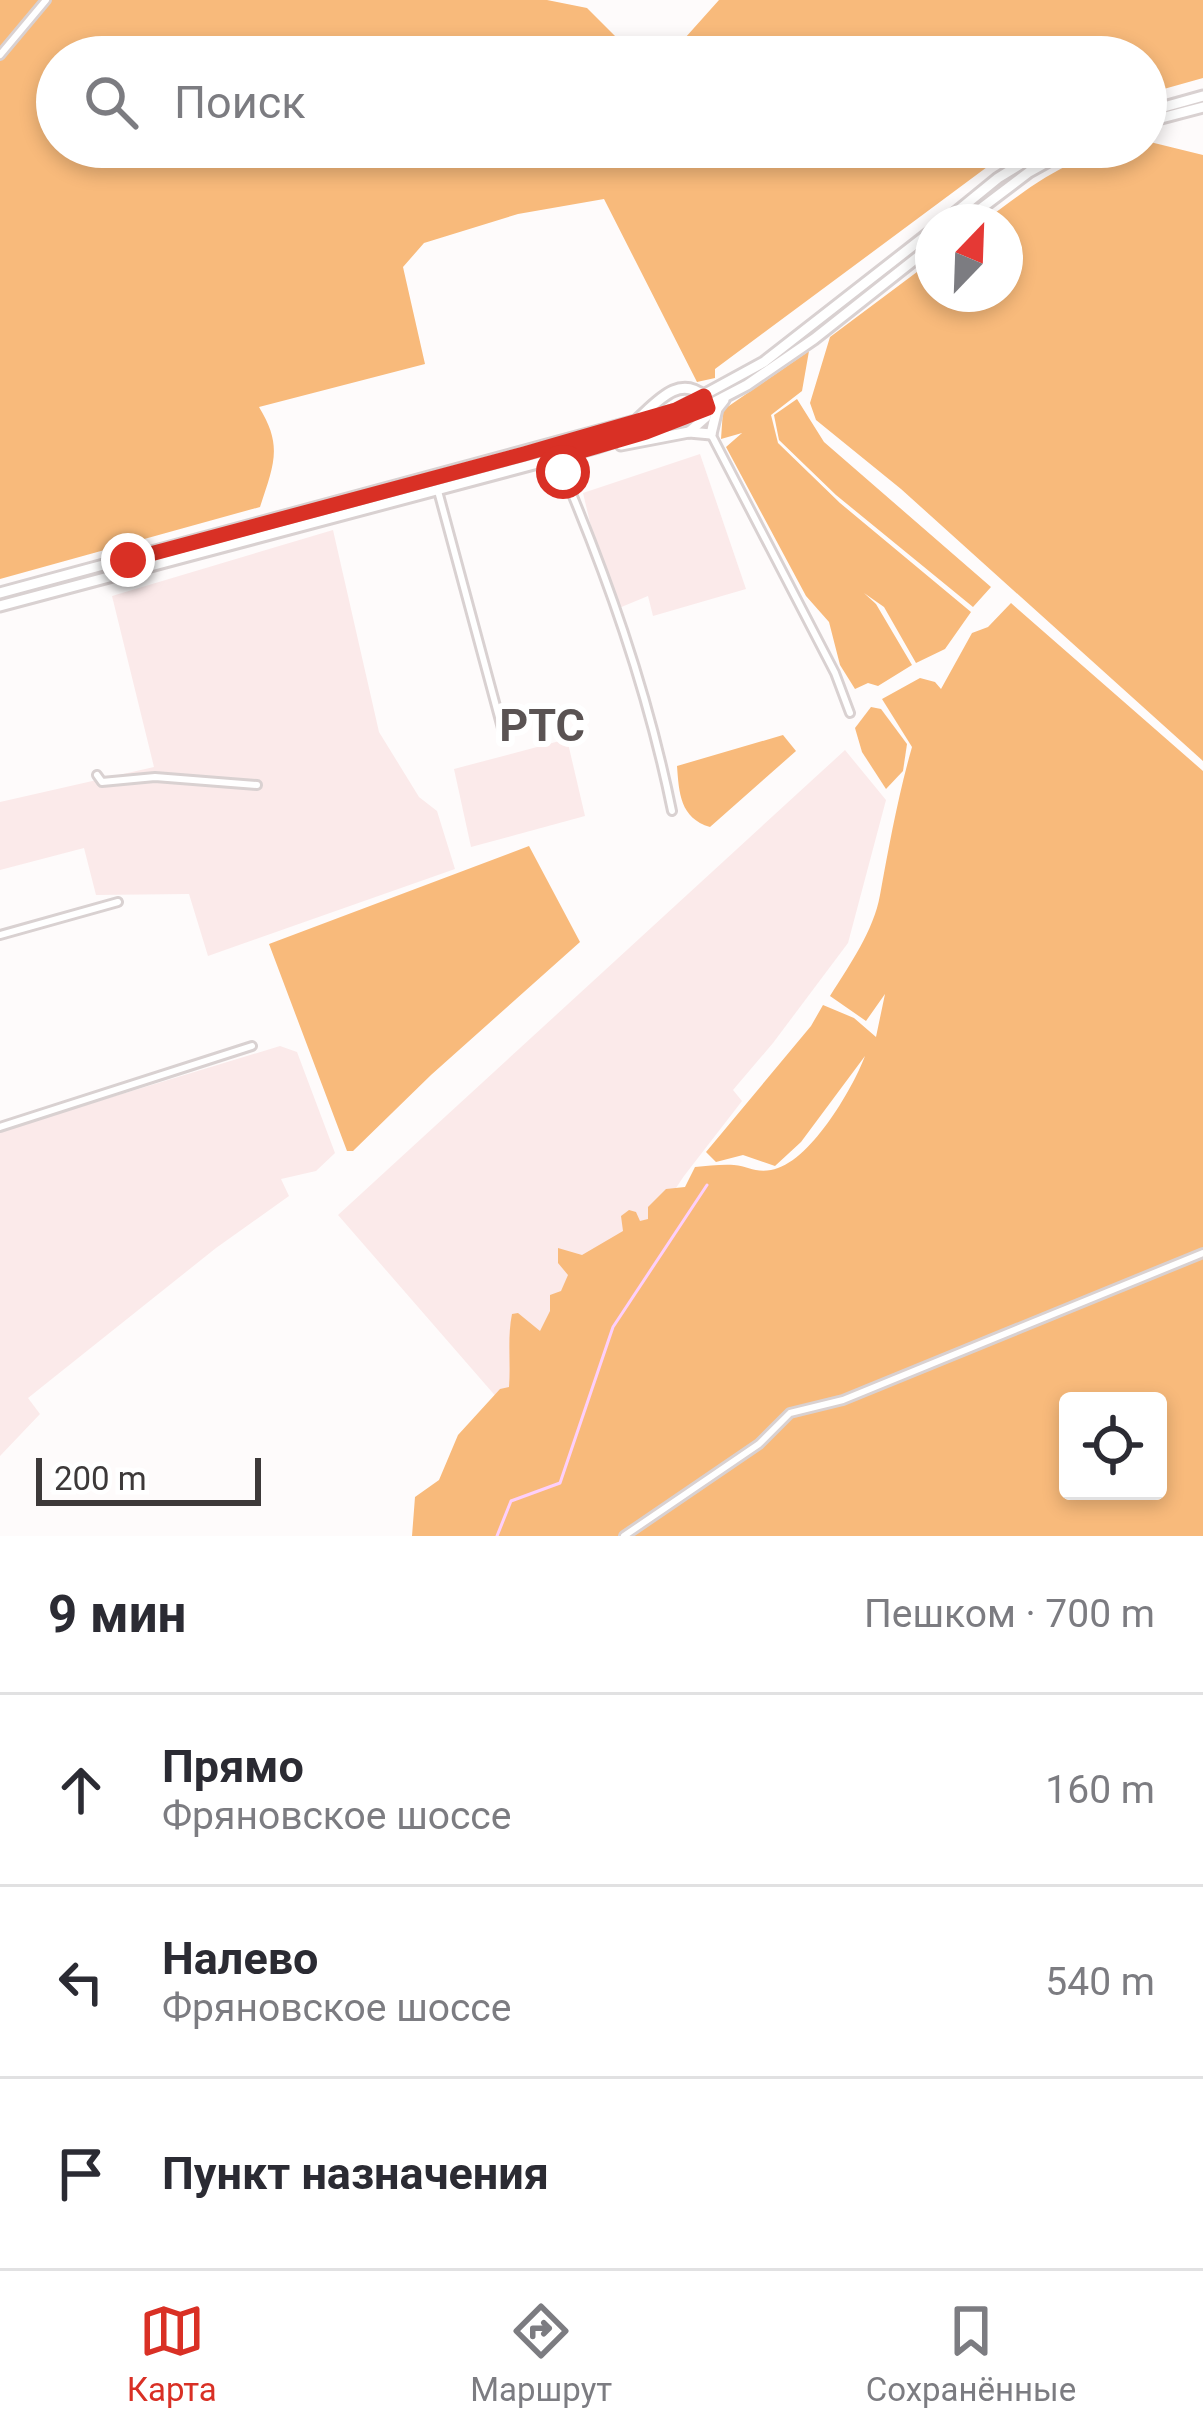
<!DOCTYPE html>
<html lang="ru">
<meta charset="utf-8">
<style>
body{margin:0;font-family:Roboto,sans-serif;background:#f2f2f3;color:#2b2b33}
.controls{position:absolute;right:36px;bottom:36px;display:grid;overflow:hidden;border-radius:12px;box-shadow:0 6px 18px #0003}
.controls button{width:108px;height:108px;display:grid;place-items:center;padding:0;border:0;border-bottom:3px solid #e1e1e2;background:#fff;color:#2b2b33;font:60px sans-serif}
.compass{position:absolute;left:915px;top:204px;width:108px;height:108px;border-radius:50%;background:#fff;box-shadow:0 6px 18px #0003;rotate:23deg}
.scale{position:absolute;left:36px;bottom:30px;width:225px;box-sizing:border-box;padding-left:12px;border:6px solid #3d3939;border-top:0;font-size:33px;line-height:42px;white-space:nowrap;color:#3d3939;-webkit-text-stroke:9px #fff;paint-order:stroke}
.stop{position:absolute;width:36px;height:36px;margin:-27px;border:9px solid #d93025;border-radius:50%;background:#fff}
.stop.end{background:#d93025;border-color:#fff;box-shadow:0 3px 12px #0008}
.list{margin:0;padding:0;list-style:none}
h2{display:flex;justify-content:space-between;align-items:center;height:156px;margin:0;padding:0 48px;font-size:51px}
h2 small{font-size:39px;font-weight:400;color:#7c7c81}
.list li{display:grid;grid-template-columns:78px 1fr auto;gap:36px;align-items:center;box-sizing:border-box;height:192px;padding:0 48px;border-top:3px solid #e1e1e2}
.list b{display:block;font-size:45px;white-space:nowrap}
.list p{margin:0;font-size:39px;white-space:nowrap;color:#7c7c81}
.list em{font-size:39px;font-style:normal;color:#7c7c81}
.icon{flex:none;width:66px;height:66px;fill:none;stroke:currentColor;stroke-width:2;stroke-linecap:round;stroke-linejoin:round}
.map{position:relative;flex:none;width:1203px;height:1536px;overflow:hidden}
.search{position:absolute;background:#fff;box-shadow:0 6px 18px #0003;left:36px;right:36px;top:36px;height:132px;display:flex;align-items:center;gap:30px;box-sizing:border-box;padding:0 42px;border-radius:66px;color:#7c7c81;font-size:45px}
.sheet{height:732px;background:#fff}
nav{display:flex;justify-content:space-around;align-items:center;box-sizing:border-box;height:168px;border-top:3px solid #e1e1e2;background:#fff;font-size:33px;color:#7c7c81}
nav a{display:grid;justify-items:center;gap:6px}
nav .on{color:#d93025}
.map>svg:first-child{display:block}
.built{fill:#fbeaea}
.green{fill:#f8ba7b;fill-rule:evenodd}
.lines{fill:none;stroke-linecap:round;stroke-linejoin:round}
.stream{stroke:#fdcffa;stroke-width:3}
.street-casing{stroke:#d9d1d1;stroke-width:12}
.primary-casing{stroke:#d9d1d1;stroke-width:15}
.street{stroke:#fff;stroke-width:6}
.primary{stroke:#fff;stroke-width:9}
.route{stroke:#d93025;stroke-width:15}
.labels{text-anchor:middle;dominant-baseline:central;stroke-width:12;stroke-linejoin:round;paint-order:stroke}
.district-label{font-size:45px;font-weight:bold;fill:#5a5353;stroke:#fff}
</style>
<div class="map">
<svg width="1203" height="1536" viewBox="0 0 1203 1536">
<rect width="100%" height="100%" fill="#fefbfb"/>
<g class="built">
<polygon points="700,454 746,589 653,616 648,596 619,608 605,585 583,493"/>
<polygon points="333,530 379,732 419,797 437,811 455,869 208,956 189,894 96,895 84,848 0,870 0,802 154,767 112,596"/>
<polygon points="567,739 585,816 471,847 454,769"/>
<polygon points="845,750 886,800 848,943 773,1043 733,1090 742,1101 684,1176 519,1423 338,1215"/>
<polygon points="280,1046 297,1052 335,1153 316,1171 281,1179 289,1196 216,1248 28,1398 40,1414 0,1456 0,1131"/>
</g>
<g class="green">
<path d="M 0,0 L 547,0 L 587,8 L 636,57 L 57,57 L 57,147 L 1014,147 L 715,369 L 715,378 L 697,382 L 604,199 L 518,214 L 424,243 L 403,267 L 425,364 L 259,407 C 283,446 274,464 260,507 L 0,579 Z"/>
<polygon points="719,0 1203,0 1203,78 1146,94 1146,57 668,57"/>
<path d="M 1146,141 L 1203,155 L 1203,761 L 901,489 L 816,420 L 810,403 L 830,337 L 933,260 L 933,294 L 1005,294 L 1005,222 L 983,222 C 1035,183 1079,147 1146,147 Z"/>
<polygon points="809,351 802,391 771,415 778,443 840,503 971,612 945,649 916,663 884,607 864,593 876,604 912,665 878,686 868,683 855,689 840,665 829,622 806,596 726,447 742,433 721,439 723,410"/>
<polygon points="797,399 824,442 991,587 973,607 836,495 779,440 774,415"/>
<path d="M 1011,603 L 1203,771 L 1203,1536 L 412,1536 L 415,1497 L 439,1480 L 458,1435 L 500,1389 L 509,1387 C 511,1362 507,1339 512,1314 L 518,1313 L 540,1331 L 550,1311 L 550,1295 L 561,1291 L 568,1275 L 558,1263 L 558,1248 L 582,1255 L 623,1231 L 621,1216 L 629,1210 L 636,1212 L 640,1221 L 648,1219 L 648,1207 L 666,1189 L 685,1187 L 695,1167 C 708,1166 722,1164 734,1165 C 748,1166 755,1173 771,1170 C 809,1164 852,1090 865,1056 L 801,1142 L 775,1166 L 743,1155 L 716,1162 L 706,1152 L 811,1026 L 823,1005 L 854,1018 L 876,1037 L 885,994 L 866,1021 L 830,996 C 849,966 874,930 880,895 C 889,846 898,796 912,747 L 882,699 L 920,678 L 935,682 L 941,689 L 972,633 L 988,627 ZM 1068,1401 L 1158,1401 L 1158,1491 L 1068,1491 Z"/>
<polygon points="871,707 881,709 907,744 903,771 886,789 862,752 855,728"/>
<path d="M 783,735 L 796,751 L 710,827 C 680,818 679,793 677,766 Z"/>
<polygon points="529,846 580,942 431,1075 353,1151 347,1151 269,944"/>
</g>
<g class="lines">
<polyline class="stream" points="497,1536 511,1501 560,1483 613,1327 707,1185"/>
<g class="street-casing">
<g id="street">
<polyline points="0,55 46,0"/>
<polyline points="711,434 835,673 850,713"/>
<path d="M 557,458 C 606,573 647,688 672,811"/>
<polyline points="438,491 503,732"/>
<polyline points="97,775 102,782 155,777 257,785"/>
<polyline points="0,935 118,902"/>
<polyline points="0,1127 252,1046"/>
<polyline points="624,1536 759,1444 790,1413 843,1400 1203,1253"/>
</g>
</g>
<g class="primary-casing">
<g id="primary">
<polyline points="1146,112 1203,96"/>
<polyline points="1146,122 1203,107"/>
<polyline points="944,222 998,178 1048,147"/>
<polyline points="963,222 1029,172 1074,147"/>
<path d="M 638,419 C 658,401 679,375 704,396"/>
<polyline points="689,432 706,417 707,404"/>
<polyline points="711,434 717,409 724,400"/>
<polyline points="621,445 689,432 711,434"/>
<polyline points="0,593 676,410 764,362 933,230"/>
<polyline points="0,606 598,447 680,420 747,385 814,339 933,245"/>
</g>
</g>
<use href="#street" class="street"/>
<use href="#primary" class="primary"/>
</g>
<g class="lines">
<polyline class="route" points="128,560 524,454 676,410 704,396 708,408 646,432 557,458 563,472"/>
</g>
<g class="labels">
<g class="district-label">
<text x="542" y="725">РТС</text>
</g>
</g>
</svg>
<div class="controls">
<button><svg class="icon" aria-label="locate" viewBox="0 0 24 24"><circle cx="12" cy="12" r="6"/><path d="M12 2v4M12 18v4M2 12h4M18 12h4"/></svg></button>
</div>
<svg class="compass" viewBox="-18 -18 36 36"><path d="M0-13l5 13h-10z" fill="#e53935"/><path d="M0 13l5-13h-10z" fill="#7c7c81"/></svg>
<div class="scale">200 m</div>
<div class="stop" style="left:563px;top:472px"></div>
<div class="stop end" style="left:128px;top:560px"></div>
<div class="search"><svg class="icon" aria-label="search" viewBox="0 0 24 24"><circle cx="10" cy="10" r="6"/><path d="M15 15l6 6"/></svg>Поиск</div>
</div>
<section class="sheet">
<h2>9 мин<small>Пешком · 700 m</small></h2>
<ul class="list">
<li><svg class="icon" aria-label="ahead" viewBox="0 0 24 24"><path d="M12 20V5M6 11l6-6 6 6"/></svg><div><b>Прямо</b><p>Фряновское шоссе</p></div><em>160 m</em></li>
<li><svg class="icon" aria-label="left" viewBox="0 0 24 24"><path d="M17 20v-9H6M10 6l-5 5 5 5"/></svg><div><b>Налево</b><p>Фряновское шоссе</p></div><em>540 m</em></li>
<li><svg class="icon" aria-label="arrive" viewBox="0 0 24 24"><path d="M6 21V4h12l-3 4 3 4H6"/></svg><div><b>Пункт назначения</b></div></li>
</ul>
</section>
<nav>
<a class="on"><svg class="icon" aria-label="map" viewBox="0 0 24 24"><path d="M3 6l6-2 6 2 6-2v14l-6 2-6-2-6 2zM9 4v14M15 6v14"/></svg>Карта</a>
<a><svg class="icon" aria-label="directions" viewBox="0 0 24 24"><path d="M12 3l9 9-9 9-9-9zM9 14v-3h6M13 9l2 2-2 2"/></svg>Маршрут</a>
<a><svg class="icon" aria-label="saved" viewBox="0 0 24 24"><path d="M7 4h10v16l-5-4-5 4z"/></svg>Сохранённые</a>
</nav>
